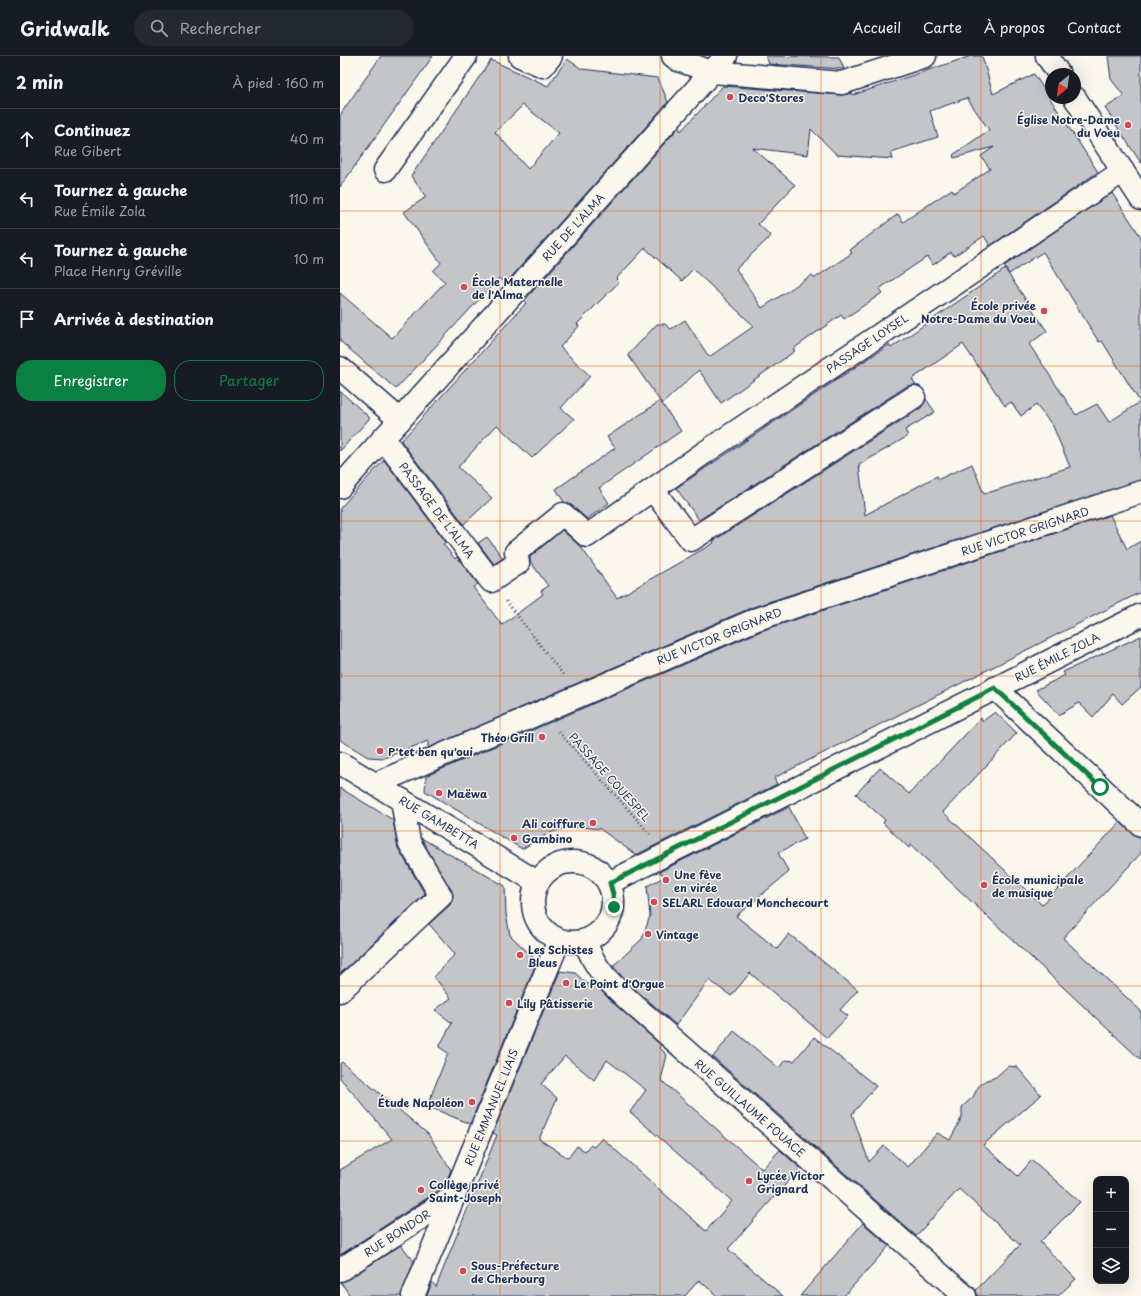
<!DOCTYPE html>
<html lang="fr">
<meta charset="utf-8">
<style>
body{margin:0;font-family:"Playpen Sans",sans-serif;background:#242831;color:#f1f3f6}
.controls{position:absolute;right:12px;bottom:12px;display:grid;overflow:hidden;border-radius:8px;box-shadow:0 4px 16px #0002}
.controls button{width:36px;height:36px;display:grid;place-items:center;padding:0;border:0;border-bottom:1px solid #363941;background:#171b24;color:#f1f3f6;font:20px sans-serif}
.compass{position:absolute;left:705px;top:12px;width:36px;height:36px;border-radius:50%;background:#171b24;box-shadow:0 4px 16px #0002;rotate:209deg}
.stop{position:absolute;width:12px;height:12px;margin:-9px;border:3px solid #0b8043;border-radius:50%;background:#fff}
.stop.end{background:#0b8043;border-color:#fff;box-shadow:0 1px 4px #0008}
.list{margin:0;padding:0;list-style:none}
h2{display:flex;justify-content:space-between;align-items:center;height:52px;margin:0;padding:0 16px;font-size:17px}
h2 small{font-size:13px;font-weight:400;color:#9ea1a6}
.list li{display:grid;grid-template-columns:26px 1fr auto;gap:12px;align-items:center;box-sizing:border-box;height:60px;padding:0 16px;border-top:1px solid #363941}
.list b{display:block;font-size:15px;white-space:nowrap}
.list p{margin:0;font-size:13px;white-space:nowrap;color:#9ea1a6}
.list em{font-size:13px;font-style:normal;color:#9ea1a6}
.actions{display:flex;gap:8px;padding:12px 16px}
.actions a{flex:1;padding:9px 0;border:1px solid #0b8043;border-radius:16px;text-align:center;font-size:14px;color:#0b8043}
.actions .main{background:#0b8043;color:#fff}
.icon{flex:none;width:22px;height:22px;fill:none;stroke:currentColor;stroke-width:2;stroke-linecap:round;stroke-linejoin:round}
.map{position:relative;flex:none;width:801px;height:1240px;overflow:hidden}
header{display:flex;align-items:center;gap:24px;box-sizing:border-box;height:56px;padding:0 20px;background:#171b24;border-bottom:1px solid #363941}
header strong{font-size:19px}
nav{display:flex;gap:22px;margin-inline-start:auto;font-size:14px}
.search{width:280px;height:36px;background:#242831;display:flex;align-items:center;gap:10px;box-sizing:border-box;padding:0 14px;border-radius:22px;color:#9ea1a6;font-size:15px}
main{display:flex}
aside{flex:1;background:#171b24}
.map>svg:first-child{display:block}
.building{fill:#c3c5c9;stroke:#1b2f5e;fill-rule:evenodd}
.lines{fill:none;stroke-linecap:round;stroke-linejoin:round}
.minor-casing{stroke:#1b2f5e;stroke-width:25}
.path{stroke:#1b2f5e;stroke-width:2.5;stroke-dasharray:1 3;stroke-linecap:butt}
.minor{stroke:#fbf7ec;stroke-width:22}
.route{stroke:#0b8043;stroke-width:5}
.grid{fill:none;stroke:#e8590c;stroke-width:1;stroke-opacity:0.55}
.poi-dot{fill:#d1495b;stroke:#fbf7ec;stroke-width:1.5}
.labels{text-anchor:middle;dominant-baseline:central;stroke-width:3;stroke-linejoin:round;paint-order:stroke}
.poi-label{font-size:11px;font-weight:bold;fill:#1b2f5e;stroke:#fbf7ec;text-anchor:start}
.street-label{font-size:11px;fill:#1b2f5e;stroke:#fbf7ec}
</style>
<header>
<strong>Gridwalk</strong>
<div class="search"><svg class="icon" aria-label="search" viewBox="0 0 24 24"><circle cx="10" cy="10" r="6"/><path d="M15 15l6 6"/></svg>Rechercher</div>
<nav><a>Accueil</a><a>Carte</a><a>À propos</a><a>Contact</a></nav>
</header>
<main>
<aside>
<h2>2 min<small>À pied · 160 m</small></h2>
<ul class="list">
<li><svg class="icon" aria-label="ahead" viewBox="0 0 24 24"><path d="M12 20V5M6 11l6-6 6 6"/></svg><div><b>Continuez</b><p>Rue Gibert</p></div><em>40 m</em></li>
<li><svg class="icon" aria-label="left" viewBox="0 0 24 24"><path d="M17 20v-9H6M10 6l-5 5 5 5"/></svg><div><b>Tournez à gauche</b><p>Rue Émile Zola</p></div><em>110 m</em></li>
<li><svg class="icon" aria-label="left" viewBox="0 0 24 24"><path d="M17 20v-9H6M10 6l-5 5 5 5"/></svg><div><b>Tournez à gauche</b><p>Place Henry Gréville</p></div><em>10 m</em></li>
<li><svg class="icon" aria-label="arrive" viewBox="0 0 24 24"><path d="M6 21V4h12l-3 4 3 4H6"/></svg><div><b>Arrivée à destination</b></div></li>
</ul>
<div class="actions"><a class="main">Enregistrer</a><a>Partager</a></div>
</aside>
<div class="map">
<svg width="801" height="1240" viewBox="0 0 801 1240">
<rect width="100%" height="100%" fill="#fbf7ec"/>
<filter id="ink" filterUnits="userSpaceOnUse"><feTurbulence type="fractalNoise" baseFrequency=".025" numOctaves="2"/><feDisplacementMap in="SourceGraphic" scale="8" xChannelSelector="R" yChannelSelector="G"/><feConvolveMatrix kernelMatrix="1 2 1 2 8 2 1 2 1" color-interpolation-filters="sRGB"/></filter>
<g filter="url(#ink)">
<g class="building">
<polygon points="41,0 93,0 0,131 0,59"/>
<polygon points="426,0 499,1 504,13 429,8"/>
<path d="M 631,0 L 642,0 L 653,38 L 694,18 L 758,116 L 650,190 L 644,180 L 614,200 L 611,196 L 593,209 L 587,201 L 539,233 L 542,237 L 504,263 L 501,259 L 453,293 L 455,295 L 381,347 L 359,314 L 322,348 L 288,299 L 317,268 L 325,268 L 331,273 L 345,264 L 369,301 L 414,270 L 353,213 L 342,225 L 305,192 L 276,223 L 279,226 L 237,268 L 239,270 L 220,291 L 250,320 L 221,352 L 234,363 L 192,402 L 157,369 L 118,411 L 152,442 L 124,468 L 61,385 L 186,247 L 184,245 L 339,71 L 341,75 L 383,30 L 501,39 L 512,37 L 513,39 ZM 627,42 L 649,74 L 613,99 L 614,102 L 654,91 L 641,100 L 650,113 L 614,137 L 612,133 L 563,166 L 558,158 L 510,194 L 512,197 L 475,222 L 472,219 L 422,252 L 396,213 L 431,180 L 418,168 L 455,129 L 413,92 L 468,99 L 471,73 L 497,99 L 553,103 L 551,96 L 598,81 L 590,55 Z"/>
<polygon points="768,0 801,0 801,107 765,52 784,40 771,23"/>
<path d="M 227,3 L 242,13 L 318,22 L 328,46 L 165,228 L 159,222 L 56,333 L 0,285 L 0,237 L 52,282 L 105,226 L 93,215 L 101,207 L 64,156 L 86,141 L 71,120 L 151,4 L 208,30 ZM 183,49 L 219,77 L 188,113 L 155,76 Z"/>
<polygon points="772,137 801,181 801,424 413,551 88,692 88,685 44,702 28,701 0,684 0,452 44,404 106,486 103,488 115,503 117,501 138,528 133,531 162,569 203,538 201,535 208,530 190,505 190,501 222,474 241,491 277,542 374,487 373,485 581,352 586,343 595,356 565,374 568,380 519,409 525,459 597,420 599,423 632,408 644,438 730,411 713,370 696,349 681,360 671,346 665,350 623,288 572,323 576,329 567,330 359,464 336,432 529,302 549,289 551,292 665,213 707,275 689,288 736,359 757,348 769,366 800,346 762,285 759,286 703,196 669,218 664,210"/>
<polygon points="0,335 30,362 0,395"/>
<polygon points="320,345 341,375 259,432 269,447 247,463 231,449 224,446 216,433 275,392 267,381"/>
<polygon points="770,459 787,493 801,485 801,536 434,722 437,728 296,799 260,773 242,771 227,772 209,777 182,793 85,735 86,720 421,575"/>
<polygon points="147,481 163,502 154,508 138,487"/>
<polygon points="801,580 801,631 782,648 773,638 753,661 739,647 719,659 696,634 725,619 723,616"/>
<polygon points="655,656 677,677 603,756 702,849 780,766 793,778 801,781 801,797 723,882 801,955 801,1004 571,789 569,792 543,767 545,764 516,738 540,712 569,738 641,662 643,665"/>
<polygon points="0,732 53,764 58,792 85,838 0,918"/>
<polygon points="449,751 465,783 438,797 449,816 396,860 437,893 449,878 518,934 500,954 508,960 487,982 410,917 391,940 369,924 336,969 287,926 273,910 302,883 310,860 307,830 326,820 319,816"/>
<polygon points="81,782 165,830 166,858 170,879 197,905 130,1068 87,1050 108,997 99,991 112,967 95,954 111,942 94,921 115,898 89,868 110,849 113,839"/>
<path d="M 220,915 L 235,917 L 250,930 L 254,927 L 270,944 L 321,989 L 319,991 L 327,999 L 321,1024 L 422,1113 L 440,1094 L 460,1112 L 388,1193 L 443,1240 L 377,1240 L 359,1224 L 345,1240 L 87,1240 L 92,1226 L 96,1231 L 157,1079 L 153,1077 ZM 225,1000 L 254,1024 L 267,1004 L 306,1034 L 290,1056 L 392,1145 L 366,1175 L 262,1082 L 254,1091 L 250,1089 L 245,1095 L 237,1090 L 228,1102 L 199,1083 L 217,1042 L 201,1028 Z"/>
<polygon points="394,975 439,1012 445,1004 454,1005 474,981 536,1030 512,1058 529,1106 544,1090 568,1111 597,1077 610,1084 622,1061 622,1051 633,1041 638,1031 645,1025 656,1021 668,1010 677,1011 701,1039 643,1089 678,1120 692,1104 740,1146 700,1186 736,1223 718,1240 637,1240 636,1234 680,1189 619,1133 576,1180 373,1001"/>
<polygon points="2,1006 88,1078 111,1114 104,1131 0,1199 0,1114 52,1083 0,1022 0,1008"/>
<polygon points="523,1167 549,1190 504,1240 460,1240"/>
<polygon points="61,1189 74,1205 61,1240 10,1240 1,1226 7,1224"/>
</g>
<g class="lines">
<g class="minor-casing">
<g id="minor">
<polyline points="180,0 203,10 211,0"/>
<polyline points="333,0 338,4 372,16 502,27 585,0"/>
<polyline points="707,0 719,18"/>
<polyline points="735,42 801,143"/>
<polyline points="45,114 126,0"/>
<polyline points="0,312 60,364"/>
<polyline points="43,382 151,525 178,507 176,496 223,458 247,480 364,397 783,115"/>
<polyline points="0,431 386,0"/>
<polyline points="313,434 351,484 574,341"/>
<polyline points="655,632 801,769"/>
<polyline points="0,707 197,826"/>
<polyline points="35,728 417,563 801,436"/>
<circle cx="233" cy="846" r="40"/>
<polyline points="269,827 801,559"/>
<path d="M 245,885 C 256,916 271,928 295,950 L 625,1240"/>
<polyline points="0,935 101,840 69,786 62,744"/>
<polyline points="0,1214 114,1140"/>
<polyline points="73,1240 219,884"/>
</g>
</g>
<g class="path">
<polyline points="166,545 224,620"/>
<polyline points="219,676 310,778"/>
</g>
<use href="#minor" class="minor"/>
</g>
</g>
<g class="lines" filter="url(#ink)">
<polyline class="route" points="274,851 273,838 270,827 655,632 760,731"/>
</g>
<path class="grid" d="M 160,0 L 160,1240M 320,0 L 320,1240M 481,0 L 481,1240M 641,0 L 641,1240M 0,155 L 801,155M 0,310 L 801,310M 0,465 L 801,465M 0,620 L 801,620M 0,775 L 801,775M 0,930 L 801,930M 0,1085 L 801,1085"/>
<g class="poi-dot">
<circle cx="390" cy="41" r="4"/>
<circle cx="788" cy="69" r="4"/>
<circle cx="124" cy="231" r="4"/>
<circle cx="704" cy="255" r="4"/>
<circle cx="202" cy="681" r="4"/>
<circle cx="40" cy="695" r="4"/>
<circle cx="99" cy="737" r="4"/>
<circle cx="253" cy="767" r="4"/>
<circle cx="174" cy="782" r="4"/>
<circle cx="326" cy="824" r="4"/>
<circle cx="644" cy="829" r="4"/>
<circle cx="314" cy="846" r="4"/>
<circle cx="308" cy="878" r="4"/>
<circle cx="180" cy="899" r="4"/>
<circle cx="226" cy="927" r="4"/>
<circle cx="169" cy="947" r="4"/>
<circle cx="132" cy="1046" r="4"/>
<circle cx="409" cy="1125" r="4"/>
<circle cx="81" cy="1134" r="4"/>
<circle cx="123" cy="1215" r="4"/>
</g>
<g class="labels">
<g class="poi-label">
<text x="398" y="41">Deco'Stores</text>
<text x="780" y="63" text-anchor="end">Église Notre-Dame<tspan x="780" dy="13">du Voeu</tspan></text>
<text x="132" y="225">École Maternelle<tspan x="132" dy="13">de l'Alma</tspan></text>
<text x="696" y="249" text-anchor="end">École privée<tspan x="696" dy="13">Notre-Dame du Voeu</tspan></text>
<text x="194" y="681" text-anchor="end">Théo Grill</text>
<text x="48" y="695">P'tet ben qu'oui</text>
<text x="107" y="737">Maëwa</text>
<text x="245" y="767" text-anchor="end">Ali coiffure</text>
<text x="182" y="782">Gambino</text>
<text x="334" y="818">Une fève<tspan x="334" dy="13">en virée</tspan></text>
<text x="652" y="823">École municipale<tspan x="652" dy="13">de musique</tspan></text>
<text x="322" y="846">SELARL Edouard Monchecourt</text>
<text x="316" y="878">Vintage</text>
<text x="188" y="893">Les Schistes<tspan x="188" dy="13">Bleus</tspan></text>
<text x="234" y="927">Le Point d'Orgue</text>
<text x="177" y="947">Lily Pâtisserie</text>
<text x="124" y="1046" text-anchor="end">Étude Napoléon</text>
<text x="417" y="1119">Lycée Victor<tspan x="417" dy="13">Grignard</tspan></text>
<text x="89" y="1128">Collège privé<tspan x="89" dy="13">Saint-Joseph</tspan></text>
<text x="131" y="1209">Sous-Préfecture<tspan x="131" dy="13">de Cherbourg</tspan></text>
</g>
<g class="street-label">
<text transform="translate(233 171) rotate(-48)">RUE DE L'ALMA</text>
<text transform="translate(527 287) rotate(-34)">PASSAGE LOYSEL</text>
<text transform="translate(97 454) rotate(53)">PASSAGE DE L'ALMA</text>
<text transform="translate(685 475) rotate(-18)">RUE VICTOR GRIGNARD</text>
<text transform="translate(379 580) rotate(-22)">RUE VICTOR GRIGNARD</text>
<text transform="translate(717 601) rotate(-27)">RUE ÉMILE ZOLA</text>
<text transform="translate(270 721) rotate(48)">PASSAGE COUESPEL</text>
<text transform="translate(99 766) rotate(31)">RUE GAMBETTA</text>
<text transform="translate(151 1051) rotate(-68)">RUE EMMANUEL LIAIS</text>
<text transform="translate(410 1052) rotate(41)">RUE GUILLAUME FOUACE</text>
<text transform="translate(57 1177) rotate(-33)">RUE BONDOR</text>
</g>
</g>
</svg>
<div class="controls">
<button>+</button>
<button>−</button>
<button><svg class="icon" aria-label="layers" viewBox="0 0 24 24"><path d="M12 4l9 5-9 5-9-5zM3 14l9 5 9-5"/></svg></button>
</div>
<svg class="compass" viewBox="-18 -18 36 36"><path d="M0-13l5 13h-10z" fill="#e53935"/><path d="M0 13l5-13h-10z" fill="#9ea1a6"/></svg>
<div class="stop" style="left:760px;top:731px"></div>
<div class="stop end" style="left:274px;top:851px"></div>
</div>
</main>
